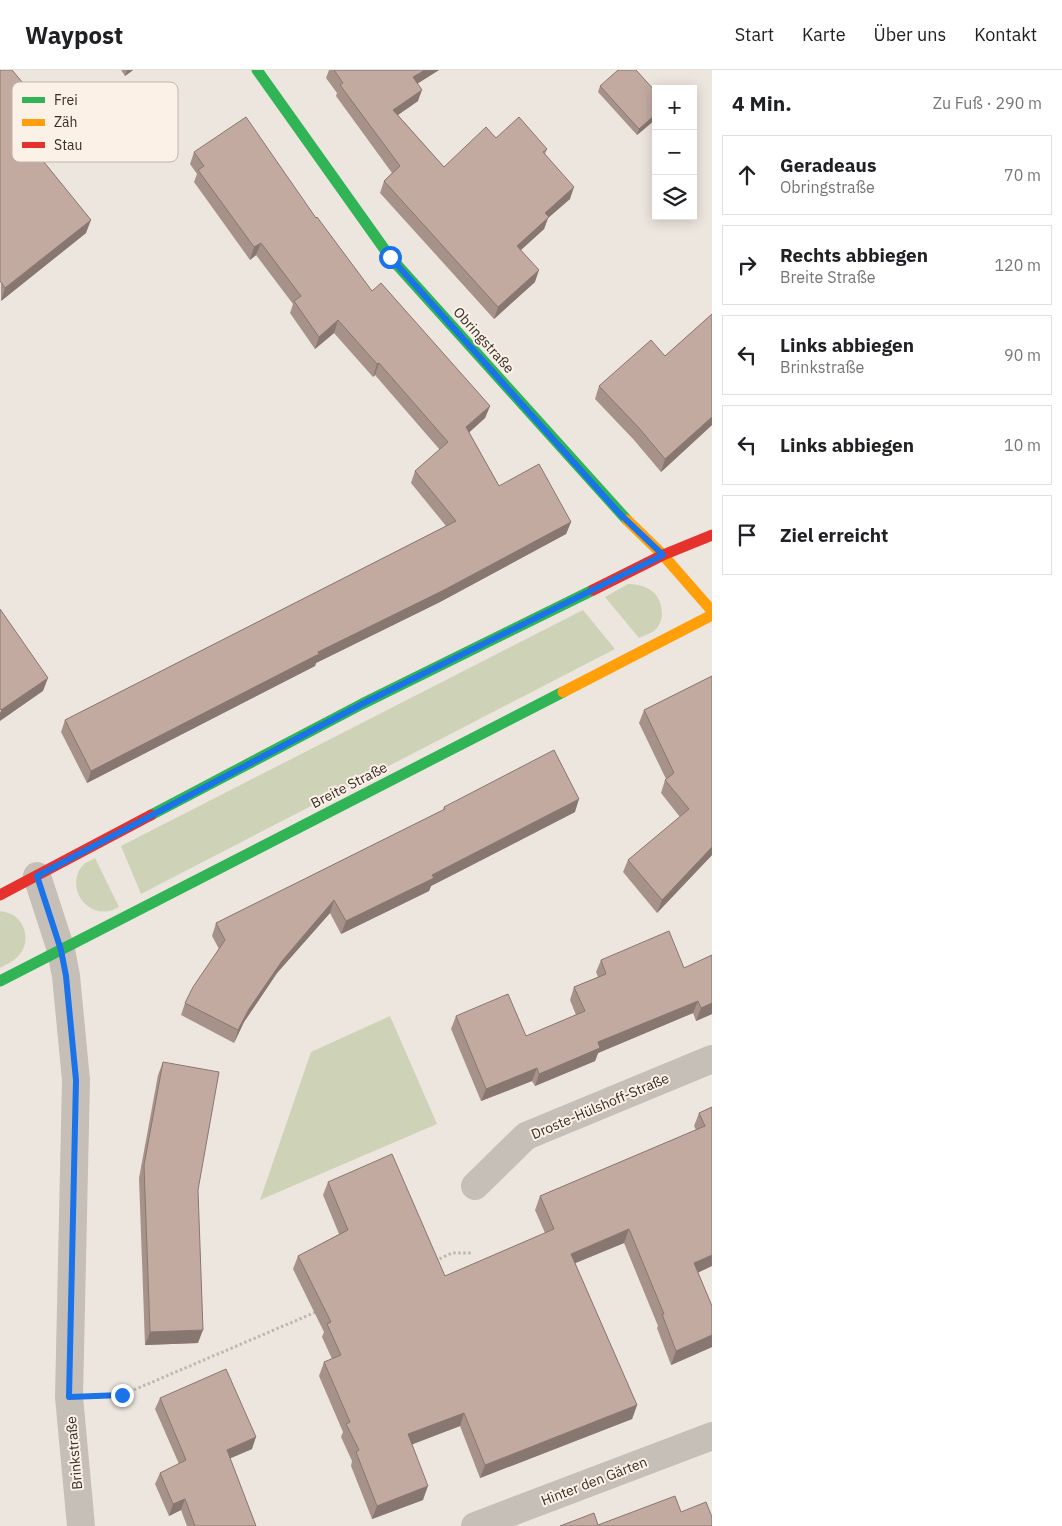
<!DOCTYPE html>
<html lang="de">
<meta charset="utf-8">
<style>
body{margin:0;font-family:"IBM Plex Sans",sans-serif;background:#f2f2f2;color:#202124}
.controls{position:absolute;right:15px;top:15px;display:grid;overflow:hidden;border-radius:0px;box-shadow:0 2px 12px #0003}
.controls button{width:45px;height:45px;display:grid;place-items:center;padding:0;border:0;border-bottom:1px solid #e0e0e0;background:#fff;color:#202124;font:25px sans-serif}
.stop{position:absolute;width:15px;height:15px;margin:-11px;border:4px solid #1a73e8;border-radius:50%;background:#fff}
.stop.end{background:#1a73e8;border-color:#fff;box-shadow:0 1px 5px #0008}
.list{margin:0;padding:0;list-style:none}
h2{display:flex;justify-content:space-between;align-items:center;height:65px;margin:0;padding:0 20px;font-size:21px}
h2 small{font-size:16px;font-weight:400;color:#757577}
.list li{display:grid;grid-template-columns:32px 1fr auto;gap:15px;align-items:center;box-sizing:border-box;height:80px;margin:0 10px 10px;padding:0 10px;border:1px solid #e0e0e0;border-radius:0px}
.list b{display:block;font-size:19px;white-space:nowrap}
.list p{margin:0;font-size:16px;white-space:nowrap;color:#757577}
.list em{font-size:16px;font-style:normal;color:#757577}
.icon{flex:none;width:28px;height:28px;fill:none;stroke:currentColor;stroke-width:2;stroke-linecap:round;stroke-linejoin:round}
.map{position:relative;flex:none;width:712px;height:1456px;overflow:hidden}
header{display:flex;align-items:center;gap:30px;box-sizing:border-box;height:70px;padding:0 25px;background:#fff;border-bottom:1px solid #e0e0e0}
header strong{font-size:24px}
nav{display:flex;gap:28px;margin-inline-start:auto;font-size:18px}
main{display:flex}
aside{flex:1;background:#fff}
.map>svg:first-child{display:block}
.green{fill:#ced3b8}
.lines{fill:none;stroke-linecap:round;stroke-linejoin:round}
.path{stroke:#bfb7b1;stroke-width:3;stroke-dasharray:2.5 2.5;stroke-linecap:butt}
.street{stroke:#c6bfb8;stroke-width:28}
.fast{stroke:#30b455;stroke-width:11}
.slow{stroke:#ff9f0a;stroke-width:11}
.jam{stroke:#e5322d;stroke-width:11}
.wall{fill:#a7928a}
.shaded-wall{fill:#887770}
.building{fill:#c2aaa0;stroke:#887770}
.route{stroke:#1a73e8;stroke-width:6}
.labels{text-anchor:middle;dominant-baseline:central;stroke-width:4;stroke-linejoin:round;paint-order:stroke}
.street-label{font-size:14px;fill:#372c27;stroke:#fbf1e6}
.key{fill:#fbf1e6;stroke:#c0b6ad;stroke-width:1}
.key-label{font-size:14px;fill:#372c27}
</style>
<header>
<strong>Waypost</strong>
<nav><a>Start</a><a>Karte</a><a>Über uns</a><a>Kontakt</a></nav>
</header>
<main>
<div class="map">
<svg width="712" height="1456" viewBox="0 0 712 1456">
<rect width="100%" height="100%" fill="#ede6df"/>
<g class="green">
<path d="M 628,514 C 647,514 662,523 662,544 C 662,548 660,555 656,559 C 653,563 644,565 639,568 L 605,527 Z"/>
<polygon points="583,540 615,579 141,824 121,776"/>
<path d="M 95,788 L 119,837 C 116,838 112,841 109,841 C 83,846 65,813 84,794 C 87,792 92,790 95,788 Z"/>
<path d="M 1,841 C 5,842 10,843 13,845 C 26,853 30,872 20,884 C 15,891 7,894 0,898 L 0,842 Z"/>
<polygon points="390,946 437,1054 260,1130 311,982"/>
</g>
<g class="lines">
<g class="path">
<polyline points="435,1191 452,1183 473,1183"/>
<polyline points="105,1326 122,1325 316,1242"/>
</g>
<g class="street">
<polyline points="37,806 61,880 66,906 76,1010 69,1327 81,1456"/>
<polyline points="475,1116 526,1066 712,989"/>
<polyline points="475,1456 712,1366"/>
</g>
<g class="fast">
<polyline points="257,0 390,187 627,450"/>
<polyline points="151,745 362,634 593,520"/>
<polyline points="0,911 563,622"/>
</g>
<g class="slow">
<polyline points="627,450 663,485 712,541"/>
<polyline points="563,622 712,545"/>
</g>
<g class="jam">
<polyline points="593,520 663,485 712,465"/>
<polyline points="0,825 151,745"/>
</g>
</g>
<g class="wall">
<polygon points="0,0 49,44 44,57 27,71 86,163 1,231"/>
<polygon points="121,0 133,0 125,6"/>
<polygon points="329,0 439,0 418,13 418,31 398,45 444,97 496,68 547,79 545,84 570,129 548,148 544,159 521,180 535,212 494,249 380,123 384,111 392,103 336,26 337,23 326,8"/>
<polygon points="600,16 656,22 656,49 637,65 598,22"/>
<polygon points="194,82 316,148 372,221 490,336 485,348 469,362 499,416 571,452 566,464 440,532 316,593 315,596 87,713 61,662 65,650 446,456 411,413 415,401 440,380 375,305 373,307 334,263 315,279 290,243 293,234 256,185 250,190 194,112 197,104 190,94"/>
<polygon points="712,244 712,355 661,402 634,370 595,329 599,316 665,286"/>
<polygon points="712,606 712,785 657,843 623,802 628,790 680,747 661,723 665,710 666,709 639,653 644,640"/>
<polygon points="444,737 575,742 431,816 429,821 341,864 330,843 277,903 244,952 234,973 181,945 185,933 219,879 212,866 216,853 443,740"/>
<polygon points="712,885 712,944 696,951 693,943 598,983 595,991 535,1016 532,1011 481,1031 451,959 456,946 526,966 576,945 570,930 574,917 598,907 596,902 601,890 684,898"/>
<polygon points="163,992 198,1273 145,1275 139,1108 158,1005"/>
<polygon points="712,1037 698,1203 712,1236 712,1277 671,1295 657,1258 658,1256 624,1173 575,1193 637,1335 632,1349 480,1408 460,1356 412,1374 423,1430 372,1449 351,1396 352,1391 341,1367 343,1362 319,1306 324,1292 332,1289 322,1267 324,1262 293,1199 298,1186 339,1164 323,1125 328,1112 445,1206 545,1163 535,1140 540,1126 696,1060 694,1056 699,1043"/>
<polygon points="160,1328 252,1379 230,1388 256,1456 187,1456 181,1440 169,1446 155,1414 160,1403 179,1394 155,1339"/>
</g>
<g class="shaded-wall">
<polygon points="127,0 133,0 125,6"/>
<polygon points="425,0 439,0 409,19 413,7"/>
<polygon points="422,20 418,31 389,51 393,40"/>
<polygon points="49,44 44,57 17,78 22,65"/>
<polygon points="656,44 656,49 637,65 639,59"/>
<polygon points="574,117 570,129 548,148 544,159 513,187 517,176 545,143"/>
<polygon points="91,150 86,163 1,231 5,218"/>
<polygon points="261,173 256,185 250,190 254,177"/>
<polygon points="539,200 535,212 494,249 498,237"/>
<polygon points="338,250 334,263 315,279 319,267"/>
<polygon points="379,293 375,305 373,307 377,294"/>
<polygon points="490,336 485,348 462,369 466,357"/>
<polygon points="712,347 712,355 661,402 665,389"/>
<polygon points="571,452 566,464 440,532 316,593 315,596 87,713 91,701 318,582"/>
<polygon points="48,608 43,621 0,651 0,643 1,640"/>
<polygon points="579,729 575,742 431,816 429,821 341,864 346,851 432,805"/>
<polygon points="712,777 712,785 657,843 662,830"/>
<polygon points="334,830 330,843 277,903 244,952 234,973 238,960 249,939 282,891"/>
<polygon points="698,931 693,943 598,983 595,991 535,1016 539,1004 598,972"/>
<polygon points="712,933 712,944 696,951 701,938"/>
<polygon points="537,998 532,1011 481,1031 486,1019"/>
<polygon points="629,1159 624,1173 566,1197 571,1184"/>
<polygon points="712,1185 712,1196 689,1207 694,1193"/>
<polygon points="203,1260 198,1273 145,1275 150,1262"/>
<polygon points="712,1265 712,1277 671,1295 676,1281"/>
<polygon points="637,1335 632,1349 480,1408 485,1395"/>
<polygon points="464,1343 460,1356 403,1378 408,1364"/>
<polygon points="256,1367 252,1379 222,1392 227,1380"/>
<polygon points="428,1416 423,1430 372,1449 377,1436"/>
<polygon points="185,1429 181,1440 169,1446 173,1434"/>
</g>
<g class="building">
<polygon points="0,0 12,0 49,44 22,65 91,150 5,218 0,211"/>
<polygon points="334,0 425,0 413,7 422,20 393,40 444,97 486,57 496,68 519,47 547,79 543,82 574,117 545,143 549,147 517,176 539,200 498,237 384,111 400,96 340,15 343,13"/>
<polygon points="618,0 636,0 656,22 656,44 639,59 600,16"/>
<polygon points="246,47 316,148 317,147 372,221 381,213 490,336 466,357 499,416 539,394 571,452 444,520 318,582 319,584 91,701 65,650 456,451 415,401 448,372 379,293 377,294 338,250 319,267 294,231 301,226 261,173 254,177 198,100 204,96 194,82"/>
<polygon points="712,244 712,347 665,389 639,358 599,316 651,270 665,286"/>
<polygon points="0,539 48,608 1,640 0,639"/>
<polygon points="712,606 712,777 662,830 628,790 689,739 665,710 674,703 644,640"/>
<polygon points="554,680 579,729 432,805 434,808 346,851 334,830 282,891 249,939 238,960 185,933 193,917 225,870 216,853 445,739 444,737"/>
<polygon points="669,861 684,898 712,885 712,933 701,938 698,931 598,972 600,978 539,1004 537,998 486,1019 456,946 508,924 526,966 585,941 574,917 606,904 601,890"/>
<polygon points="163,992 219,1002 198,1120 203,1260 150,1262 144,1095"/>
<polygon points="712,1037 712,1185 694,1193 712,1236 712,1265 676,1281 662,1244 664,1244 629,1159 571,1184 637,1335 485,1395 464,1343 408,1364 428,1416 377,1436 356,1382 359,1380 346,1354 350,1352 324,1292 341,1285 327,1254 331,1252 298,1186 348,1160 328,1112 392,1084 445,1206 554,1159 540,1126 705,1056 699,1043"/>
<polygon points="226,1299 256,1367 227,1380 256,1456 195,1456 185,1429 173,1434 160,1403 186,1390 160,1328"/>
<polygon points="675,1426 681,1442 706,1432 712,1447 712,1456 560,1456 594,1443 598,1455"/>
</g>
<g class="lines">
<polyline class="route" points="122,1325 69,1327 76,1010 66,906 61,880 37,806 362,634 663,485 621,445 390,187"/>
</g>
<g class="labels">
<g class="street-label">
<text transform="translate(484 270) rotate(48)">Obringstraße</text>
<text transform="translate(349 715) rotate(-27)">Breite Straße</text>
<text transform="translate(600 1036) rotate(-23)">Droste-Hülshoff-Straße</text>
<text transform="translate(74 1383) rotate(-95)">Brinkstraße</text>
<text transform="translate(594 1411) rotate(-21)">Hinter den Gärten</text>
</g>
</g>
<rect x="12" y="12" width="166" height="80" rx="8" class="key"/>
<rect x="22" y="27" width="23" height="6" fill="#30b455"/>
<rect x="22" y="49" width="23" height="7" fill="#ff9f0a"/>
<rect x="22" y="72" width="23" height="6" fill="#e5322d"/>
<g class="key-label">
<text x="54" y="35">Frei</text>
<text x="54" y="57">Zäh</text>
<text x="54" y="80">Stau</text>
</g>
</svg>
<div class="controls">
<button>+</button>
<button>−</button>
<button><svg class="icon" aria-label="layers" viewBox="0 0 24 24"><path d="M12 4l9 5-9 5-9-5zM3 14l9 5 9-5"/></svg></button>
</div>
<div class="stop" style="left:390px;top:187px"></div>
<div class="stop end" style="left:122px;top:1325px"></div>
</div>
<aside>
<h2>4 Min.<small>Zu Fuß · 290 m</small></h2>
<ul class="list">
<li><svg class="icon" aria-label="ahead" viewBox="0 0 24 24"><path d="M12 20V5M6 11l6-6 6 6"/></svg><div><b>Geradeaus</b><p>Obringstraße</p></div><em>70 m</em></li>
<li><svg class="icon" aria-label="right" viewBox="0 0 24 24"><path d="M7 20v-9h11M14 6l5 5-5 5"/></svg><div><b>Rechts abbiegen</b><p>Breite Straße</p></div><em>120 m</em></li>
<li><svg class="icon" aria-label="left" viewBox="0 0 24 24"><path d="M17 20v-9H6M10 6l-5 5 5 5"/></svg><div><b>Links abbiegen</b><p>Brinkstraße</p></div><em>90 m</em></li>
<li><svg class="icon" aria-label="left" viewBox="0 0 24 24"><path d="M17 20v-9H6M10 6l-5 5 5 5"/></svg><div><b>Links abbiegen</b></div><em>10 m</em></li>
<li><svg class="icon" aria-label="arrive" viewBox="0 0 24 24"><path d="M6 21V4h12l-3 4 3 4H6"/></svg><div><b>Ziel erreicht</b></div></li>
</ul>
</aside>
</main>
